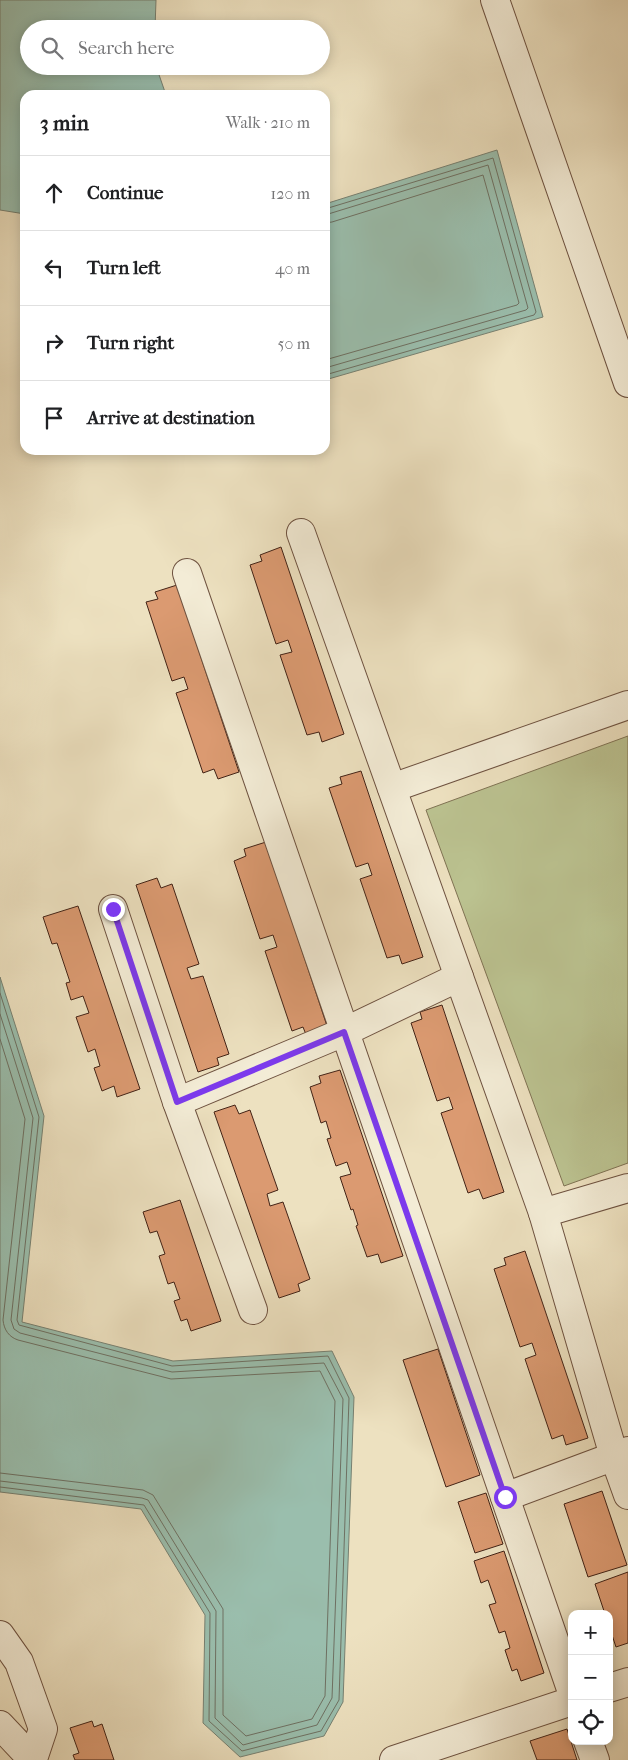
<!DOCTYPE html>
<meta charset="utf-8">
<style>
body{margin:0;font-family:"IM FELL French Canon",serif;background:#f6f6f6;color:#202124}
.controls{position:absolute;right:15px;bottom:15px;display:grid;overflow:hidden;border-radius:10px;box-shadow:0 2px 12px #0003}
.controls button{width:45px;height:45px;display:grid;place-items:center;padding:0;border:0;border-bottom:1px solid #e0e0e0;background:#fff;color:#202124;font:25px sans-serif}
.stop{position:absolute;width:15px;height:15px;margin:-11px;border:4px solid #7c3aed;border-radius:50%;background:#fff}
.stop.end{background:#7c3aed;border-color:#fff;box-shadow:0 1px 5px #0008}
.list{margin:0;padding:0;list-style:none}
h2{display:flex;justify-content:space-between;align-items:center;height:65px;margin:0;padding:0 20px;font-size:21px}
h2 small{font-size:16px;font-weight:400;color:#757577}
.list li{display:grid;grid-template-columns:32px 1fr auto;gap:15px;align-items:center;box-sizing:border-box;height:75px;padding:0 20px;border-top:1px solid #e0e0e0}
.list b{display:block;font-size:19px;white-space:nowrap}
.list em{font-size:16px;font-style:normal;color:#757577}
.icon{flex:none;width:28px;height:28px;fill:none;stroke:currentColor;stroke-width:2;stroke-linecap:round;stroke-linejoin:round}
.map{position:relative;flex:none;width:628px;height:1760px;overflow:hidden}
.search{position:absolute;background:#fff;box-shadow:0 2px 12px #0003;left:20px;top:20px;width:310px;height:55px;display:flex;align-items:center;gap:12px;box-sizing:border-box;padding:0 18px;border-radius:28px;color:#757577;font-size:19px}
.panel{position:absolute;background:#fff;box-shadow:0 2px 12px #0003;left:20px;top:90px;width:310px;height:365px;border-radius:15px}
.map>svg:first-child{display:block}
.green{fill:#bbc290;stroke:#7f7253}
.water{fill:#9abead;stroke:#778071}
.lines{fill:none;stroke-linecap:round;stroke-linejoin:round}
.shore{stroke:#6e7062;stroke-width:1}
.building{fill:#db9a71;stroke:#432316}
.minor-casing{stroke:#6e5240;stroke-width:30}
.minor{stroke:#f3ecd6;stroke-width:28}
.route{stroke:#7c3aed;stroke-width:6}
</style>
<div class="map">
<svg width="628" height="1760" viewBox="0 0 628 1760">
<rect width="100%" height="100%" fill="#ede1c0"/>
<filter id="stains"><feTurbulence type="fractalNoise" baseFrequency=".004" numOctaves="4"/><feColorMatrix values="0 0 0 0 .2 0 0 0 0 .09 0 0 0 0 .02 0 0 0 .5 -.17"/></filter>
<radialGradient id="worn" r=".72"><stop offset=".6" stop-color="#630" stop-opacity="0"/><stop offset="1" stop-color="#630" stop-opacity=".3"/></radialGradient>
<polygon class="green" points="628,736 628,1163 564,1186 426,810"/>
<g class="water">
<polygon points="0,0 156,0 155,29 29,29 29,66 156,66 166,95 25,95 25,214 0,210"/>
<polygon points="497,150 543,317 325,380 325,204"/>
<polygon points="0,977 44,1116 22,1322 173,1361 332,1351 354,1397 343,1702 324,1736 240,1757 203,1723 205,1615 141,1509 0,1492"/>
</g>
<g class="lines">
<g class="shore">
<polyline points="325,209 493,158 536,312 534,315 325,375"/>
<polyline points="325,215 488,165 528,308 526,310 325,368"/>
<polyline points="325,223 332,222 483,175 519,303 517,305 325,360"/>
<polyline points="0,993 39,1117 17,1320 19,1325 172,1366 328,1356 349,1398 339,1700 321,1731 242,1751 209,1721 210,1613 144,1505 0,1487"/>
<polyline points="0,1014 33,1118 11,1320 14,1329 20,1333 172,1372 324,1363 343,1399 332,1698 317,1725 243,1745 215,1718 216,1611 148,1500 142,1498 0,1481"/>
<path d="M 0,1039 L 25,1119 L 3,1320 C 4,1330 9,1337 18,1340 L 171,1379 L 320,1371 L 335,1401 L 325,1696 L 312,1719 L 246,1736 L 223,1715 L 223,1609 L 153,1495 L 143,1490 L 0,1473"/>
</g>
</g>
<g class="building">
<polygon points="281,547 344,734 322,742 319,732 307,735 280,655 292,652 288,640 276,644 250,565 262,561 260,555"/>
<polygon points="177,585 239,772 218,779 214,769 203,773 176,693 188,689 184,677 172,681 146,602 158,599 155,592"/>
<polygon points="361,771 423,957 402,964 399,955 387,958 360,879 372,875 368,863 356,867 329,788 342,784 340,777"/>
<polygon points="266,842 328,1029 307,1037 303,1027 292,1031 265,951 277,947 273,935 260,939 234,861 246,856 244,849"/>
<polygon points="157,878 161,888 172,884 199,964 187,968 191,979 203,976 229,1054 217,1058 219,1065 198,1072 136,885"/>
<polygon points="78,906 140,1089 117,1097 114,1086 102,1091 94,1068 100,1066 95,1049 88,1052 76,1017 89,1013 83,996 71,1000 66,983 70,982 57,943 52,944 43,917"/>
<polygon points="442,1005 504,1192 483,1199 479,1189 468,1193 441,1113 453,1109 449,1097 437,1101 411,1023 422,1019 420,1012"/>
<polygon points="340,1070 403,1256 381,1263 378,1254 367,1257 356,1226 358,1225 353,1209 351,1210 340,1177 351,1174 347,1162 336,1166 327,1139 331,1138 326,1121 321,1123 310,1087 321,1083 319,1076"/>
<polygon points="235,1105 239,1114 250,1110 278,1190 267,1194 270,1206 283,1202 310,1279 298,1284 300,1291 279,1298 214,1112"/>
<polygon points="180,1200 221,1321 191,1331 187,1319 181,1321 174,1301 180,1299 174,1282 168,1284 159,1256 165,1254 157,1231 150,1233 143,1212"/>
<polygon points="525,1251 588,1438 566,1445 563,1435 552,1439 525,1359 536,1355 532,1343 520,1347 494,1269 506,1265 504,1258"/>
<polygon points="438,1349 480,1475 446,1487 403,1360"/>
<polygon points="602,1491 627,1565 588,1577 564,1504"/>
<polygon points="486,1493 503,1544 475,1553 458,1502"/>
<polygon points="504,1551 544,1673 521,1681 517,1669 512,1671 505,1650 510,1648 505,1631 499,1633 489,1605 496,1603 488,1580 481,1583 474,1561"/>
<polygon points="628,1572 628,1643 616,1647 609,1626 609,1614 605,1614 595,1584"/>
<polygon points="92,1721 94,1727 102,1724 114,1760 75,1760 73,1755 79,1753 70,1728"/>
<polygon points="567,1729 577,1760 537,1760 530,1741"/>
</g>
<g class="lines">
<g class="minor-casing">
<g id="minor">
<polyline points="495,0 628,383"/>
<polyline points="301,533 543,1213 614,1456 628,1495"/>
<polyline points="187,573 572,1692"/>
<polyline points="392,788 628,705"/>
<polyline points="113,909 177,1102 253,1310"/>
<polyline points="177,1102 344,1032 459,977"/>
<polyline points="543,1213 628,1188"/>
<polyline points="505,1497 628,1451"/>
<polyline points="0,1635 19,1662 43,1729 33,1759"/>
<polyline points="609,1688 628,1682"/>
<polyline points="0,1725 33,1760"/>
<polyline points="588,1741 595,1760"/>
<polyline points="394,1760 572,1701"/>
</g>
</g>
<use href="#minor" class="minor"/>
</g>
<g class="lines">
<polyline class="route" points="113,909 177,1102 344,1032 505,1497"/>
</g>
<rect width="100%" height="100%" filter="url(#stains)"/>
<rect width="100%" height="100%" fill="url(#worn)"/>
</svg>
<div class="controls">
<button>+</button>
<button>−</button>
<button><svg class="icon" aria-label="locate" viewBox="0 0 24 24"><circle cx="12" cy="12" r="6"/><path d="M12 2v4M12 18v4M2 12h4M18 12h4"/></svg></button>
</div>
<div class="stop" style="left:505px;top:1497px"></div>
<div class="stop end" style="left:113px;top:909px"></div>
<div class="search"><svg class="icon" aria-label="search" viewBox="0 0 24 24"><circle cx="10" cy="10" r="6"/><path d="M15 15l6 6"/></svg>Search here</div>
<section class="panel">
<h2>3 min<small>Walk · 210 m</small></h2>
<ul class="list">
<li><svg class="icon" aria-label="ahead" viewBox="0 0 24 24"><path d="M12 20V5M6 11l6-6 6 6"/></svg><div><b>Continue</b></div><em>120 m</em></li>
<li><svg class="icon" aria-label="left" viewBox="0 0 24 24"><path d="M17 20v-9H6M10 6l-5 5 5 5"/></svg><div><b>Turn left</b></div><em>40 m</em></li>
<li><svg class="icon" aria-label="right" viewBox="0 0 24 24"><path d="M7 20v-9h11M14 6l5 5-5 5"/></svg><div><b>Turn right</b></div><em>50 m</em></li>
<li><svg class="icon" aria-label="arrive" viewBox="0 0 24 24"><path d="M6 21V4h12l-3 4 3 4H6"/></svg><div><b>Arrive at destination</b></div></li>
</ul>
</section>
</div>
